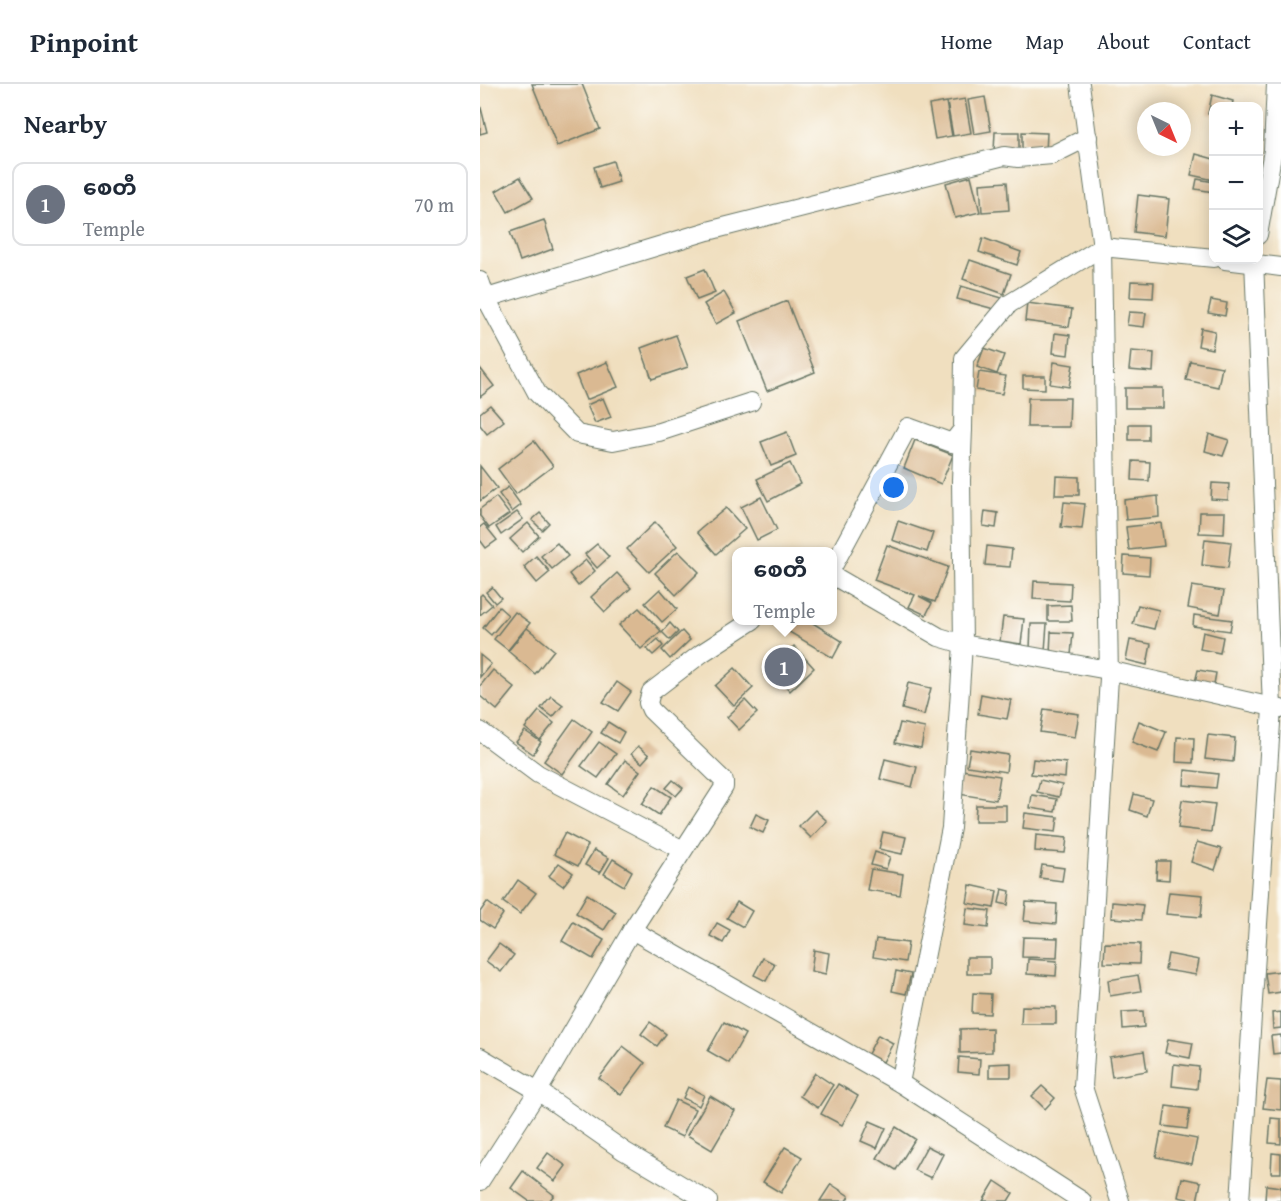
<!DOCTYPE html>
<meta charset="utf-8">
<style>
body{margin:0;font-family:"Gentium Book Plus","Noto Sans Myanmar",serif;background:#f6f6f7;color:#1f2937}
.controls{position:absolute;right:18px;top:18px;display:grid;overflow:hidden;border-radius:12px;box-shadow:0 3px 15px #0003}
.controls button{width:54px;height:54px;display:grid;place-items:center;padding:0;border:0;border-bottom:2px solid #e0e1e3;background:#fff;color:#1f2937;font:30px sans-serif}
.compass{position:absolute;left:657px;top:18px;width:54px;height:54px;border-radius:50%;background:#fff;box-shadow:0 3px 15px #0003;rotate:137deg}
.you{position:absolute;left:414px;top:404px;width:21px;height:21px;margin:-15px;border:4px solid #fff;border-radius:50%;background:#1a73e8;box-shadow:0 0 0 9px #1a73e833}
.badge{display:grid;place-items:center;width:39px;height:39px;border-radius:50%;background:#2563eb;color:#fff;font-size:20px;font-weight:700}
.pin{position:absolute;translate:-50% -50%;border:3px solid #fff;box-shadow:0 2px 6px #0006}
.popup{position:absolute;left:252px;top:463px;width:105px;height:78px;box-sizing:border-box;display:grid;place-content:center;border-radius:12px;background:#fff;filter:drop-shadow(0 2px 4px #0005);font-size:20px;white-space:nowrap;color:#747a83}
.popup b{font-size:22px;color:#1f2937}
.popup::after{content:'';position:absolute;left:50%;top:100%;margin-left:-12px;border:12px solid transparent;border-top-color:#fff}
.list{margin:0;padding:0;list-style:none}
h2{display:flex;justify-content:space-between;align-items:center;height:78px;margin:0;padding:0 24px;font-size:26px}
h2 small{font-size:20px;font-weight:400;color:#747a83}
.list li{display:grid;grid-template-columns:39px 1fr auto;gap:18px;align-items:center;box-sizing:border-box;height:84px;margin:0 12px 12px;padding:0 12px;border:2px solid #e0e1e3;border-radius:12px}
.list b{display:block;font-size:22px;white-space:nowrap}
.list p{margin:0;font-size:20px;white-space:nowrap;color:#747a83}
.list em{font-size:20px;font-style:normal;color:#747a83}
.icon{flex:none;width:33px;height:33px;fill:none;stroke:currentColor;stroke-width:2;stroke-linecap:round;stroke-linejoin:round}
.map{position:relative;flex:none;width:801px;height:1117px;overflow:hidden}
header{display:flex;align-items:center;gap:36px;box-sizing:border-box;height:84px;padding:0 30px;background:#fff;border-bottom:2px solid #e0e1e3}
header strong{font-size:28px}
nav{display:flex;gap:33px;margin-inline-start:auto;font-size:21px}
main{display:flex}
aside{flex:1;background:#fff}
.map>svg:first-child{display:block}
.building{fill:#dab992}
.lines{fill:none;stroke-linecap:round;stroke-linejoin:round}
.street-casing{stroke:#687665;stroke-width:20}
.street{stroke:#fff;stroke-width:18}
</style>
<header>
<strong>Pinpoint</strong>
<nav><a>Home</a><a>Map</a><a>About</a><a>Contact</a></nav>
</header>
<main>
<aside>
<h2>Nearby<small></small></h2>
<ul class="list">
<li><span class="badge" style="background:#6b7280">1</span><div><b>စေတီ</b><p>Temple</p></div><em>70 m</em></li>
</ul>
</aside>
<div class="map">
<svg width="801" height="1117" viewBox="0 0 801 1117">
<rect width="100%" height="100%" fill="#fdfcf7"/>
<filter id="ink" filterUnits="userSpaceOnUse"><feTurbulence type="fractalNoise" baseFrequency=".0167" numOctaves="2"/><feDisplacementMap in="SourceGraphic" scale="12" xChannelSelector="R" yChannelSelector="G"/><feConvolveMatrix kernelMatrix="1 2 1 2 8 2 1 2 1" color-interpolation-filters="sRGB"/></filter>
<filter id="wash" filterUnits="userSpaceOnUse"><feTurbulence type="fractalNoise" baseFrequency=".008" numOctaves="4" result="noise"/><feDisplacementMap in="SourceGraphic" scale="24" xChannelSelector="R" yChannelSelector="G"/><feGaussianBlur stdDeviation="1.35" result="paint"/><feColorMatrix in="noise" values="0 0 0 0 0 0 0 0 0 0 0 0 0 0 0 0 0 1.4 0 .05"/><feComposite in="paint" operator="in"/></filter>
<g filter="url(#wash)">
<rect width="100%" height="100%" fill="#f0dfbf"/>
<g id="blocks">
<g class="building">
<polygon points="52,0 102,0 120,45 77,62"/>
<polygon points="732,11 753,17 752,22 734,22 734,31 728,30"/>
<polygon points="505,13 511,47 494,50 488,16"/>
<polygon points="485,15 491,49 473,52 467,18"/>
<polygon points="466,18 472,52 455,55 449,21"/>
<polygon points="1,24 7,48 0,50 0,25"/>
<polygon points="515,48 539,48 539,68 514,67"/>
<polygon points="542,48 567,49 566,68 542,67"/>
<polygon points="716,70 734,75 734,96 711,91"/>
<polygon points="133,77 139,98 120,104 114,83"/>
<polygon points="491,92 500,128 475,134 466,99"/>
<polygon points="40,93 53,114 28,128 16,107"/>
<polygon points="717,95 734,98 734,108 715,105"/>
<polygon points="527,98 529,126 502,128 500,100"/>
<polygon points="658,111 689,115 685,152 654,148"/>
<polygon points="64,136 73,165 40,177 30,148"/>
<polygon points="503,154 541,168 537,181 499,168"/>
<polygon points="490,176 531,190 524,210 483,195"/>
<polygon points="225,185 235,209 217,216 207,192"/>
<polygon points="651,197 674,198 673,214 650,213"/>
<polygon points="481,202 522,214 518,226 477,215"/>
<polygon points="244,208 256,229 236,240 224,220"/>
<polygon points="731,216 747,219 745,232 728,229"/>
<polygon points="307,217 335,288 287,307 259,237"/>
<polygon points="547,219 592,225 589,243 545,237"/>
<polygon points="649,228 666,229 664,243 647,241"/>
<polygon points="721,244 735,247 732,265 718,262"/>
<polygon points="575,249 590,251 588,271 573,269"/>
<polygon points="196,251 208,283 172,295 161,264"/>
<polygon points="504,264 524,271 517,290 497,283"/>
<polygon points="651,267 674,269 673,288 649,286"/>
<polygon points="710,277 742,283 738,303 706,296"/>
<polygon points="127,278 138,303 106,316 96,291"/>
<polygon points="574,278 593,281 589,303 570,300"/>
<polygon points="0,284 14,302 0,313"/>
<polygon points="499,288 526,292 522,310 496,306"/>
<polygon points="543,292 565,292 565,305 543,304"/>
<rect x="645" y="304" width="38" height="20"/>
<polygon points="123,314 131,333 115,339 107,321"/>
<polygon points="548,314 590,314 589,343 547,343"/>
<polygon points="10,321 24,337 7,350 0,341 0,329"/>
<rect x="649" y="340" width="19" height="16"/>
<polygon points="307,348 316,372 291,382 281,358"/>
<polygon points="729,350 749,356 743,372 725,367"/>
<polygon points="435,356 473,371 461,400 424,384"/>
<polygon points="54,357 73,382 36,410 18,385"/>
<polygon points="653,377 670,378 669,397 652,396"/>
<polygon points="310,379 320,400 288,417 277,395"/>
<polygon points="0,382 17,404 0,417"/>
<polygon points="576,392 599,393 599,411 575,411"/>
<polygon points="732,399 749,400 748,416 731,415"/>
<polygon points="28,403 41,421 32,428 19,410"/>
<polygon points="678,412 679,433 646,436 644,416"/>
<polygon points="16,413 29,430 9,444 0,432 0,425"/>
<polygon points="281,413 297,446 277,456 261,423"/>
<polygon points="584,418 605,420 602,445 581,443"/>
<polygon points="246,424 265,445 236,470 217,448"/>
<polygon points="505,427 518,429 516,444 503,442"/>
<polygon points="37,428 43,435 21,451 16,443"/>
<polygon points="720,428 745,428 744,450 719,449"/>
<polygon points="60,429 69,439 62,446 52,436"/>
<polygon points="418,437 453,449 447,468 412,456"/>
<polygon points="175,438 197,462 169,488 147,465"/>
<polygon points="48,439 59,452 42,468 30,455"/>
<polygon points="681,439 684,462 649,466 646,443"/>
<polygon points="4,440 17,456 6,464 0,456 0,443"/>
<polygon points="725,455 751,458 748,484 722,481"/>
<polygon points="77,459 88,472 72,485 61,472"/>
<polygon points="117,460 129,473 117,484 105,470"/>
<polygon points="407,461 468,483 455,518 439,512 452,519 446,531 429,523 435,511 394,496"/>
<polygon points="507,462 532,465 530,483 505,481"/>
<polygon points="198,467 219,488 196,511 175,489"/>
<polygon points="56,472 70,488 57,499 44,483"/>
<polygon points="644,472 670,474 669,491 643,489"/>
<polygon points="106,476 115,487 98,502 89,490"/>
<polygon points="137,489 151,504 125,528 111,513"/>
<polygon points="554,497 591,499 590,517 553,515"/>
<polygon points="712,502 744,507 740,530 708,524"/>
<polygon points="12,503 21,514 15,519 6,508"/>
<polygon points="180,505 197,525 182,538 165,519"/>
<polygon points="2,510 12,521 0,531 0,512"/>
<polygon points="591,521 592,537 568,537 568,522"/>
<polygon points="658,521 679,526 674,545 653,540"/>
<polygon points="19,523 28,531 11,551 3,544"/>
<polygon points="159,524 181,547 161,565 139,541"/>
<polygon points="35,528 50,539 28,566 14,555"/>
<polygon points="714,531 752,536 750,547 713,542"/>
<polygon points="523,533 544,535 541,560 520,557"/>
<polygon points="312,536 328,536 362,557 353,574 306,546"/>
<polygon points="190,539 198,548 190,556 182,548"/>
<polygon points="551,540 567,540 565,567 550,565"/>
<polygon points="47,544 74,566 55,590 28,567"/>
<polygon points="202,547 210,556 190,575 182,566"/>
<polygon points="571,548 593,549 591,571 570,570"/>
<polygon points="723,548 743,553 740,569 720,565"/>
<polygon points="178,555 183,562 173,571 167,565"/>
<polygon points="650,556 671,560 667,581 646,576"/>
<polygon points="314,562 334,584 310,607 290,585"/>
<polygon points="0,571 11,580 0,593"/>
<polygon points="255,584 273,604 254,622 235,602"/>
<polygon points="13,586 35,604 17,626 0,612 0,602"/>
<polygon points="718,586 736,589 733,606 714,602"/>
<polygon points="137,598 151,608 138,627 123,618"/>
<polygon points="428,599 451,604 444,631 422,625"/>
<polygon points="501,610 531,616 527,635 498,630"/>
<polygon points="71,612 83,621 73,633 61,624"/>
<polygon points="265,616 277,629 259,646 247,633"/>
<polygon points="564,625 599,630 595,653 560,648"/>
<polygon points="59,627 74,639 60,656 45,644"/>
<polygon points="94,635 112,648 82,690 64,677"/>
<polygon points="659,637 686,648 678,668 652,658"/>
<polygon points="128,638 144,648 138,659 121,649"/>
<polygon points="420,639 445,644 441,664 415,659"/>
<polygon points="45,647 61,658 53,670 36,658"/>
<polygon points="728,651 755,654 753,678 725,675"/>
<polygon points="697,653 714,654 713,679 696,678"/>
<polygon points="119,658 136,670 118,694 101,682"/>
<polygon points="158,662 169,671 162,679 151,670"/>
<polygon points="490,665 528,671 526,688 487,682"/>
<polygon points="405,675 437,683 432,703 400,695"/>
<polygon points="553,675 586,679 585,694 551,690"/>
<polygon points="145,676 160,687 143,711 128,700"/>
<polygon points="482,686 520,692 516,716 478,710"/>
<polygon points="705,686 738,690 736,704 704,701"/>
<polygon points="193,696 203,704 196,712 186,704"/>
<polygon points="560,696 582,701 579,713 557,708"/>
<polygon points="174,702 191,713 179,731 162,720"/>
<polygon points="654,710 672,715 667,732 650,726"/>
<polygon points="552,711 577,715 575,728 550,724"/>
<polygon points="702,716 735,720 731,748 698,744"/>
<polygon points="496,721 526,721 526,737 495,737"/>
<polygon points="335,726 347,737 331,754 319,742"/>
<polygon points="545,729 578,733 576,748 543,744"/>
<polygon points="276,730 289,736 283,749 270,743"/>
<polygon points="403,748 426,753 422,770 399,765"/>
<polygon points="85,749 108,761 98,782 74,770"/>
<polygon points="556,751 587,754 585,769 555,767"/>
<polygon points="717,758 742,765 735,786 711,778"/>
<polygon points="114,766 129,774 120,789 105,781"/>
<polygon points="395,768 410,773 406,785 391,781"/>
<polygon points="133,775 152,787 144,802 124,790"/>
<polygon points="677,777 690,777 689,796 676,795"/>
<polygon points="79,779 93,789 83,802 69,792"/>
<polygon points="562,781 584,784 582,797 560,794"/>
<polygon points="391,785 423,790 420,811 387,806"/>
<polygon points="38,796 56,809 40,830 23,818"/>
<polygon points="490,801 517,807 514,824 487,819"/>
<polygon points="522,805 530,807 528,821 519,819"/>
<polygon points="689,808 723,811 721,833 686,830"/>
<polygon points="107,810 136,828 124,846 96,829"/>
<polygon points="7,818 23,830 13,845 0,836 0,828"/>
<polygon points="257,818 272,827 263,843 247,834"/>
<polygon points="546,818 577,820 576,840 544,837"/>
<polygon points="632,818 663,821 661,836 631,834"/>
<polygon points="487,824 510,827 508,844 485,841"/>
<polygon points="93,838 124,856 113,875 82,857"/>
<polygon points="237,839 250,846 243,859 230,852"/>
<polygon points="543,853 578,854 577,874 542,873"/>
<polygon points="396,855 428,859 425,878 393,873"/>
<polygon points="625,859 660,860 659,880 624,879"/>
<polygon points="19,860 34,871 21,888 6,877"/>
<polygon points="334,866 349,869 346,890 331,887"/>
<polygon points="688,870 719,876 716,891 685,886"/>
<rect x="487" y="873" width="23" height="17"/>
<polygon points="283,874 295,880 286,897 274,891"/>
<polygon points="548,875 577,877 576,892 547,890"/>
<polygon points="416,887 431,890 426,910 412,907"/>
<polygon points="801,887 801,908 788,910 785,889"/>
<polygon points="658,891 661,907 630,912 628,896"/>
<polygon points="493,909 511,910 510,930 492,929"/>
<polygon points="542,922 576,923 576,940 541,940"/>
<polygon points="663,927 664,943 643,945 642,928"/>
<polygon points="801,928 801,944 793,945 792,929"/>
<polygon points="170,938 186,950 177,962 161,950"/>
<polygon points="244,938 265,950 249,979 228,967"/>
<polygon points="512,944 512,968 480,969 480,945"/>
<polygon points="398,951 413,959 403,978 388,970"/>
<polygon points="801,951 801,969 793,970 791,952"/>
<polygon points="688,955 713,959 710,974 685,969"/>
<polygon points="143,962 165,979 141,1011 119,994"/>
<polygon points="664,967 667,987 632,993 629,973"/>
<polygon points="479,973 500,975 499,990 478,988"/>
<polygon points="531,979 531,993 509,993 509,980"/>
<polygon points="694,980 719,983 717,1005 692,1002"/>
<polygon points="335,989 353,1001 338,1024 320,1012"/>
<polygon points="787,996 801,997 801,1026 783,1024"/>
<polygon points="358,1000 378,1012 362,1041 341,1030"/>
<polygon points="562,1002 575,1014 565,1025 552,1012"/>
<polygon points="208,1003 224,1011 219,1022 203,1014"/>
<polygon points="230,1012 255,1027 232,1066 207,1051"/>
<polygon points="196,1016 215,1025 202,1053 183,1044"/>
<polygon points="686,1022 710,1025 707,1045 683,1042"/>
<polygon points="791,1034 801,1035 801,1060 789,1059"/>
<polygon points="390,1037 406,1044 397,1064 381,1057"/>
<polygon points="416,1043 435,1055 416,1086 397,1074"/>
<polygon points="681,1048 717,1055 712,1080 676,1073"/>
<polygon points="447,1062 463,1070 451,1094 434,1086"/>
<polygon points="305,1063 322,1073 301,1109 283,1098"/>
<polygon points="68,1069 86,1082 75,1097 57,1084"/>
<polygon points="792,1069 801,1070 801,1089 791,1089"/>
<polygon points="43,1087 74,1111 69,1117 49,1117 31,1104"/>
<polygon points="702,1094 721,1098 717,1117 698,1113"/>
<polygon points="515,1097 533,1109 528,1117 503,1117"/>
<polygon points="351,1100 369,1112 366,1117 340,1117"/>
<polygon points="786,1101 801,1103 801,1117 785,1117"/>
</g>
</g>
</g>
<g filter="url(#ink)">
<use href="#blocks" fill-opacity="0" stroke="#687665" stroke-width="1.5"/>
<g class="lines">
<g class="street-casing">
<g id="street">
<polyline points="600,0 622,163 629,594 603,1003 640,1117"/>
<polyline points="778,151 793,66 796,0"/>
<polyline points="745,176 801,183"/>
<polyline points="0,197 6,214 57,309 97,350 133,357 179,348 271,318"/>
<polyline points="0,216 228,147 524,72 538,74 572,71 608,53"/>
<polyline points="352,484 428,343 472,359 483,345 484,274 529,220 622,163 734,174"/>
<polyline points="352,491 459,553 483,560 628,586 801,625"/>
<polyline points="0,647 58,690 203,766"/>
<polyline points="152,846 420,999 602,1117"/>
<polyline points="0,973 58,1007 144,1067 228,1117"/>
<polyline points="420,999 471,744 483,560 481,396 483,345"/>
<polyline points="0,1097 58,1007 152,846 244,703 244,697 171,626 168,619 171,608 222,569 273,536"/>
<polyline points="760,1117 792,624 774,176"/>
</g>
</g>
<use href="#street" class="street"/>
</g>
</g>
</svg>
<div class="controls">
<button>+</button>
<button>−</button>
<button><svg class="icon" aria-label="layers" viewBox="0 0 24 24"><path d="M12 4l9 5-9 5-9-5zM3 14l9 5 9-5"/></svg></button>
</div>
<svg class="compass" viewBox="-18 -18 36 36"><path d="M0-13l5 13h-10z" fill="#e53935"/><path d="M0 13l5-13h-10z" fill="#747a83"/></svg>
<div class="you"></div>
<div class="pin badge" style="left:304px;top:583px;background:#6b7280">1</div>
<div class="popup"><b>စေတီ</b>Temple</div>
</div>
</main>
